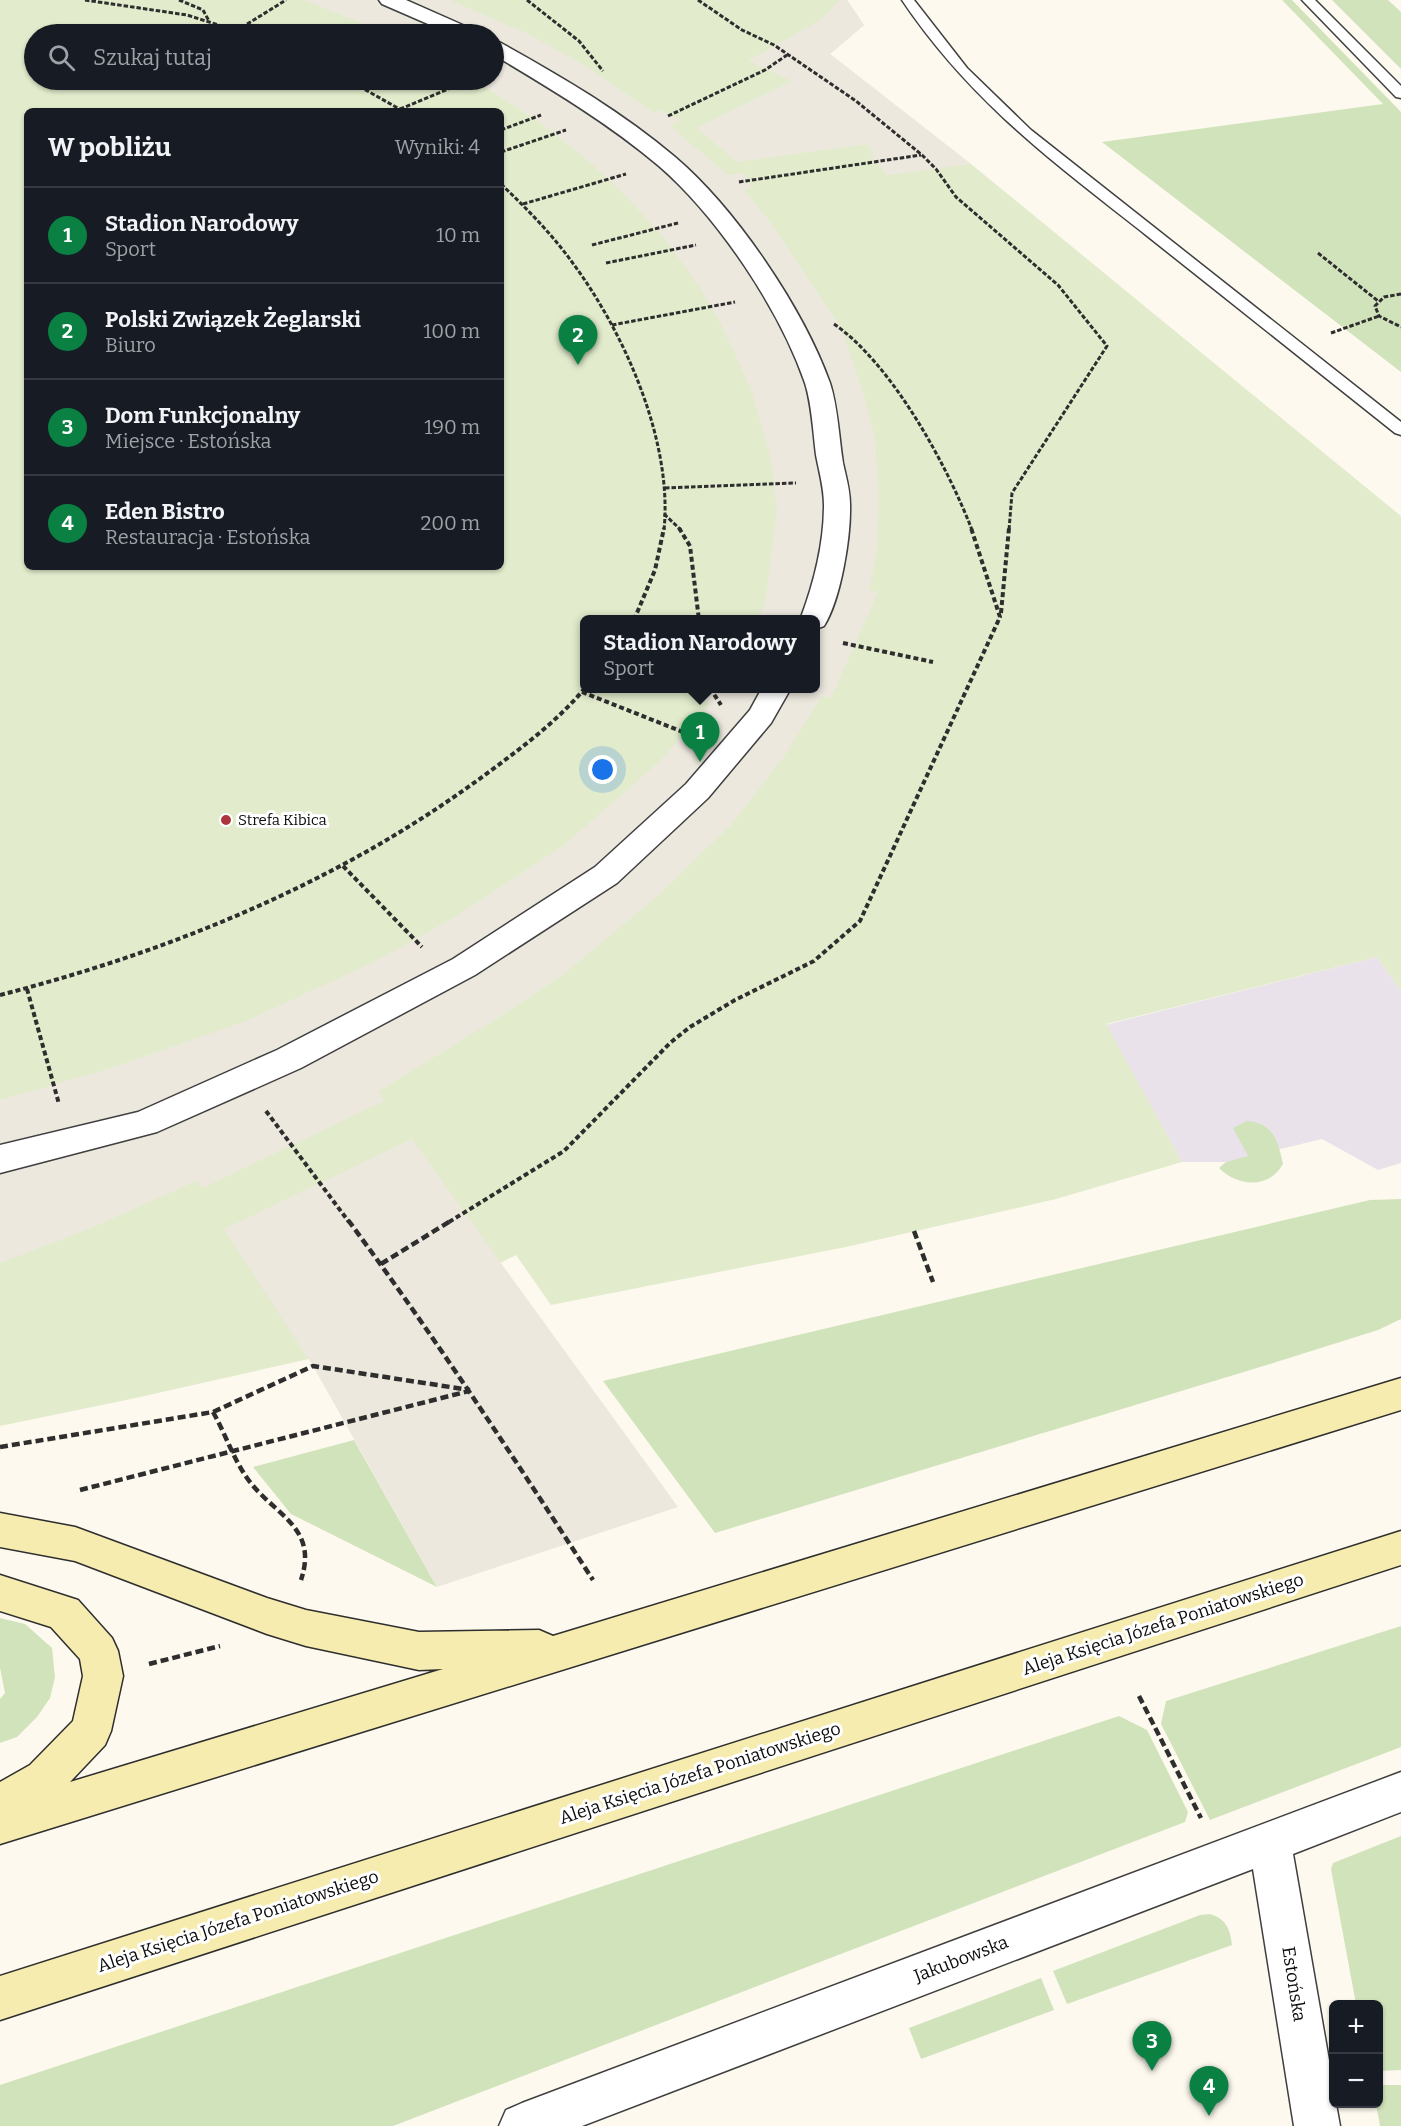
<!DOCTYPE html>
<html lang="pl">
<meta charset="utf-8">
<style>
body{margin:0;font-family:Bitter,serif;background:#242831;color:#f1f3f6}
.controls{position:absolute;right:18px;bottom:18px;display:grid;overflow:hidden;border-radius:9px;box-shadow:0 2px 4px #0004}
.controls button{width:54px;height:54px;display:grid;place-items:center;padding:0;border:0;border-bottom:2px solid #363941;background:#171b24;color:#f1f3f6;font:30px sans-serif}
.you{position:absolute;left:603px;top:770px;width:21px;height:21px;margin:-15px;border:4px solid #fff;border-radius:50%;background:#1a73e8;box-shadow:0 0 0 9px #1a73e833}
.badge{display:grid;place-items:center;width:39px;height:39px;border-radius:50%;background:#0b8043;color:#fff;font-size:20px;font-weight:700}
.pin{position:absolute;translate:-50% -50px;filter:drop-shadow(0 2px 3px #0008)}
.pin::after{content:'';position:absolute;top:32px;width:21px;height:18px;background:inherit;clip-path:polygon(0 0,100% 0,50% 100%)}
.popup{position:absolute;left:580px;top:615px;width:240px;height:78px;box-sizing:border-box;display:grid;place-content:center;border-radius:9px;background:#171b24;filter:drop-shadow(0 2px 4px #0005);font-size:20px;white-space:nowrap;color:#9ea1a6}
.popup b{font-size:22px;color:#f1f3f6}
.popup::after{content:'';position:absolute;left:50%;top:100%;margin-left:-12px;border:12px solid transparent;border-top-color:#171b24}
.list{margin:0;padding:0;list-style:none}
h2{display:flex;justify-content:space-between;align-items:center;height:78px;margin:0;padding:0 24px;font-size:26px}
h2 small{font-size:20px;font-weight:400;color:#9ea1a6}
.list li{display:grid;grid-template-columns:39px 1fr auto;gap:18px;align-items:center;box-sizing:border-box;height:96px;padding:0 24px;border-top:2px solid #363941}
.list b{display:block;font-size:22px;white-space:nowrap}
.list p{margin:0;font-size:20px;white-space:nowrap;color:#9ea1a6}
.list em{font-size:20px;font-style:normal;color:#9ea1a6}
.icon{flex:none;width:33px;height:33px;fill:none;stroke:currentColor;stroke-width:2;stroke-linecap:round;stroke-linejoin:round}
.map{position:relative;flex:none;width:1401px;height:2126px;overflow:hidden}
.search{position:absolute;background:#171b24;box-shadow:0 2px 4px #0004;left:24px;top:24px;width:480px;height:66px;display:flex;align-items:center;gap:15px;box-sizing:border-box;padding:0 21px;border-radius:33px;color:#9ea1a6;font-size:22px}
.panel{position:absolute;background:#171b24;box-shadow:0 2px 4px #0004;left:24px;top:108px;width:480px;height:462px;border-radius:9px}
.map>svg:first-child{display:block}
.industrial{fill:#e9e2ea}
.green{fill:#d1e3bb}
.pitch{fill:#e2eccc;fill-rule:evenodd}
.plaza{fill:#ece8de}
.lines{fill:none;stroke-linecap:round;stroke-linejoin:round}
.lane-casing{stroke:#3f3f3f;stroke-width:3}
.street-casing{stroke:#3f3f3f;stroke-width:3}
.secondary-casing{stroke:#2e2e2e;stroke-width:3}
.path-far2{stroke:#2e2e2e;stroke-width:3;stroke-dasharray:4.5 2;stroke-linecap:butt}
.path-far1{stroke:#2e2e2e;stroke-width:4;stroke-dasharray:5 3;stroke-linecap:butt}
.path{stroke:#2e2e2e;stroke-width:4.5;stroke-dasharray:8 4;stroke-linecap:butt}
.lane{fill:#fff;fill-rule:evenodd}
.street{fill:#fff;fill-rule:evenodd}
.secondary{fill:#f6ecb0;fill-rule:evenodd}
.poi-dot{fill:#ac353e;stroke:#fff;stroke-width:2}
.labels{text-anchor:middle;dominant-baseline:central;stroke-width:6;stroke-linejoin:round;paint-order:stroke}
.poi-label{font-size:15px;fill:#0c0c0c;stroke:#fff;text-anchor:start}
.near-street-label{font-size:18px;fill:#0c0c0c;stroke:#fff}
</style>
<div class="map">
<svg width="1401" height="2126" viewBox="0 0 1401 2126">
<rect width="100%" height="100%" fill="#fdf9ee"/>
<polygon class="industrial" points="1377,957 1401,991 1401,1163 1378,1170 1322,1139 1226,1162 1182,1162 1105,1025"/>
<g class="green">
<polygon points="1282,0 1292,0 1401,112 1401,372 1102,142 1383,104"/>
<polygon points="1332,0 1388,0 1401,12 1401,69"/>
<path d="M 1247,1121 C 1273,1123 1278,1140 1283,1164 C 1269,1189 1238,1187 1219,1168 L 1226,1162 L 1248,1156 L 1233,1128 Z"/>
<polygon points="1401,1199 1401,1319 1378,1330 1270,1364 715,1533 603,1381 1370,1200"/>
<polygon points="354,1440 437,1587 291,1514 253,1467"/>
<polygon points="0,1618 25,1624 52,1648 55,1677 50,1698 37,1717 17,1737 0,1743 0,1699 5,1693 0,1668"/>
<polygon points="1401,1626 1401,1747 1210,1820 1161,1724 1166,1701"/>
<polygon points="1119,1716 1147,1730 1188,1812 1185,1822 393,2126 0,2126 0,2085"/>
<polygon points="1401,1836 1401,2070 1379,2071 1378,2004 1356,2004 1331,1869 1333,1863"/>
<path d="M 1210,1914 C 1226,1919 1230,1929 1232,1945 L 1067,2004 L 1053,1971 L 1200,1915 Z"/>
<polygon points="1041,1978 1054,2010 921,2059 909,2028"/>
<polygon points="1379,2085 1401,2085 1401,2126 1380,2126 1376,2104 1378,2104"/>
</g>
<path class="pitch" d="M 0,0 L 847,0 L 864,25 L 830,54 L 971,164 L 1401,516 L 1401,991 L 1377,957 L 1106,1024 L 1182,1162 L 1056,1199 L 846,1247 L 551,1305 L 516,1255 L 309,1359 L 131,1399 L 0,1426 ZM 34,34 L 494,34 L 494,80 L 34,80 ZM 27,111 L 501,111 L 501,567 L 27,567 ZM 584,620 L 816,620 L 816,688 L 584,688 Z"/>
<g class="plaza">
<polygon points="304,0 450,0 528,34 579,62 654,113 659,110 681,120 670,126 728,175 744,173 752,188 744,190 773,226 841,328 864,396 875,438 879,495 877,551 869,590 878,592 831,698 822,696 783,758 730,826 655,898 564,974 490,1023 379,1091 384,1101 202,1188 196,1181 91,1228 0,1263 0,1100 105,1070 246,1021 374,962 455,917 563,846 660,761 709,705 700,689 816,688 816,620 757,619 765,604 777,510 771,459 751,389 722,326 700,288 665,239 623,193 592,164 544,125 474,80 494,80 494,34 390,34"/>
<polygon points="840,0 847,0 864,25 830,54 971,164 887,175 870,154 873,153 867,144 737,162 697,128 792,81 748,61 819,21"/>
<polygon points="412,1139 501,1263 678,1507 437,1587 313,1366 224,1229"/>
</g>
<g class="lines">
<g class="lane-casing">
<g id="lane">
<path d="M 902,0 L 914,0 L 967,68 L 1031,130 L 1401,422 L 1401,435 L 1395,433 C 1312,367 1229,301 1146,235 C 1052,161 970,101 902,0 Z"/>
<polygon points="1302,0 1315,0 1401,86 1401,98 1396,97"/>
</g>
</g>
<g class="street-casing">
<g id="street">
<polygon points="379,0 406,0 474,30 477,34 451,34 382,4"/>
<path d="M 494,41 L 501,43 C 562,77 622,112 675,157 C 736,209 803,308 830,383 C 838,408 839,438 843,463 C 846,477 850,490 850,504 C 851,536 841,599 824,626 L 816,629 L 816,620 L 800,620 C 814,583 824,544 824,505 C 824,488 819,471 816,455 C 813,432 812,405 805,383 C 780,310 718,217 659,166 C 608,123 551,89 494,55 Z"/>
<polygon points="762,688 791,688 771,723 708,798 617,883 475,975 301,1068 157,1132 0,1173 0,1145 138,1112 277,1050 453,959 595,867 686,784 750,710"/>
<polygon points="1401,1772 1401,1812 1293,1854 1334,2089 1334,2104 1336,2104 1340,2126 1294,2126 1253,1869 582,2126 499,2126 506,2110 522,2103"/>
</g>
</g>
<g class="secondary-casing">
<g id="secondary">
<polygon points="1401,1378 1401,1410 0,1844 0,1782 30,1765 73,1721 83,1676 80,1659 51,1627 0,1611 0,1575 78,1600 112,1638 118,1651 123,1676 111,1731 105,1745 70,1782 443,1669 419,1670 306,1646 267,1634 75,1561 0,1547 0,1513 75,1527 267,1598 306,1610 419,1632 539,1630 553,1636"/>
<polygon points="1401,1531 1401,1565 0,2020 0,1976"/>
</g>
</g>
<g class="path-far2">
<polyline points="85,0 187,15 247,34"/>
<polyline points="179,0 203,10 209,21"/>
<polyline points="527,0 579,41 603,71"/>
<polyline points="698,0 742,30 774,45 856,101 922,155 936,169 956,197 1058,285 1107,346 1012,493 1009,530"/>
<polyline points="236,31 286,0"/>
<polyline points="348,80 403,111"/>
<polyline points="400,109 470,80"/>
<polyline points="668,116 765,70 787,55"/>
<polyline points="501,130 541,115"/>
<polyline points="501,152 566,130"/>
<polyline points="739,182 921,155"/>
<path d="M 501,184 C 526,208 551,233 572,262 C 624,332 673,441 664,530"/>
<polyline points="523,204 626,174"/>
<polyline points="592,245 678,223"/>
<polyline points="1318,253 1378,301"/>
<polyline points="606,263 696,245"/>
<polyline points="1401,294 1384,297 1375,306 1379,316 1401,327"/>
<path d="M 834,324 C 892,364 947,465 972,530"/>
<polyline points="612,325 735,302"/>
<polyline points="1331,333 1379,316"/>
<polyline points="665,488 796,483"/>
<polyline points="664,514 681,530"/>
</g>
<g class="path-far1">
<polyline points="679,528 690,546 699,620"/>
<polyline points="1001,613 1009,528"/>
<polyline points="634,620 655,570 664,528"/>
<polyline points="843,643 933,662"/>
<polyline points="710,688 721,705"/>
<polyline points="582,692 693,736"/>
<polyline points="343,866 422,947"/>
<polyline points="27,989 59,1104"/>
<path d="M 0,995 C 171,951 335,884 478,780 C 516,752 555,724 585,688"/>
<polyline points="266,1111 349,1222"/>
<polyline points="449,1222 564,1151 670,1043 690,1027 735,1000 814,961 860,921 1000,617 971,528"/>
</g>
<g class="path">
<path d="M 348,1220 C 435,1337 514,1458 593,1580"/>
<polyline points="914,1231 933,1282"/>
<polyline points="381,1264 452,1220"/>
<path d="M 213,1412 C 225,1433 233,1458 247,1478 C 273,1515 319,1526 301,1580"/>
<polyline points="0,1447 213,1412 313,1366 470,1390"/>
<polyline points="80,1490 469,1391"/>
<polyline points="149,1664 220,1646"/>
<polyline points="1139,1696 1201,1818"/>
</g>
<use href="#lane" class="lane"/>
<use href="#street" class="street"/>
<use href="#secondary" class="secondary"/>
</g>
<circle class="poi-dot" cx="226" cy="820" r="6"/>
<g class="labels">
<g class="poi-label">
<text x="238" y="820">Strefa Kibica</text>
</g>
<g class="near-street-label">
<text transform="translate(1163 1624) rotate(-18)">Aleja Księcia Józefa Poniatowskiego</text>
<text transform="translate(700 1773) rotate(-18)">Aleja Księcia Józefa Poniatowskiego</text>
<text transform="translate(238 1921) rotate(-18)">Aleja Księcia Józefa Poniatowskiego</text>
<text transform="translate(961 1959) rotate(-21)">Jakubowska</text>
<text transform="translate(1294 1984) rotate(81)">Estońska</text>
</g>
</g>
</svg>
<div class="controls">
<button>+</button>
<button>−</button>
</div>
<div class="you"></div>
<div class="pin badge" style="left:700px;top:762px">1</div>
<div class="popup"><b>Stadion Narodowy</b>Sport</div>
<div class="pin badge" style="left:578px;top:365px">2</div>
<div class="pin badge" style="left:1152px;top:2071px">3</div>
<div class="pin badge" style="left:1209px;top:2116px">4</div>
<div class="search"><svg class="icon" aria-label="search" viewBox="0 0 24 24"><circle cx="10" cy="10" r="6"/><path d="M15 15l6 6"/></svg>Szukaj tutaj</div>
<section class="panel">
<h2>W pobliżu<small>Wyniki: 4</small></h2>
<ul class="list">
<li><span class="badge">1</span><div><b>Stadion Narodowy</b><p>Sport</p></div><em>10 m</em></li>
<li><span class="badge">2</span><div><b>Polski Związek Żeglarski</b><p>Biuro</p></div><em>100 m</em></li>
<li><span class="badge">3</span><div><b>Dom Funkcjonalny</b><p>Miejsce · Estońska</p></div><em>190 m</em></li>
<li><span class="badge">4</span><div><b>Eden Bistro</b><p>Restauracja · Estońska</p></div><em>200 m</em></li>
</ul>
</section>
</div>
